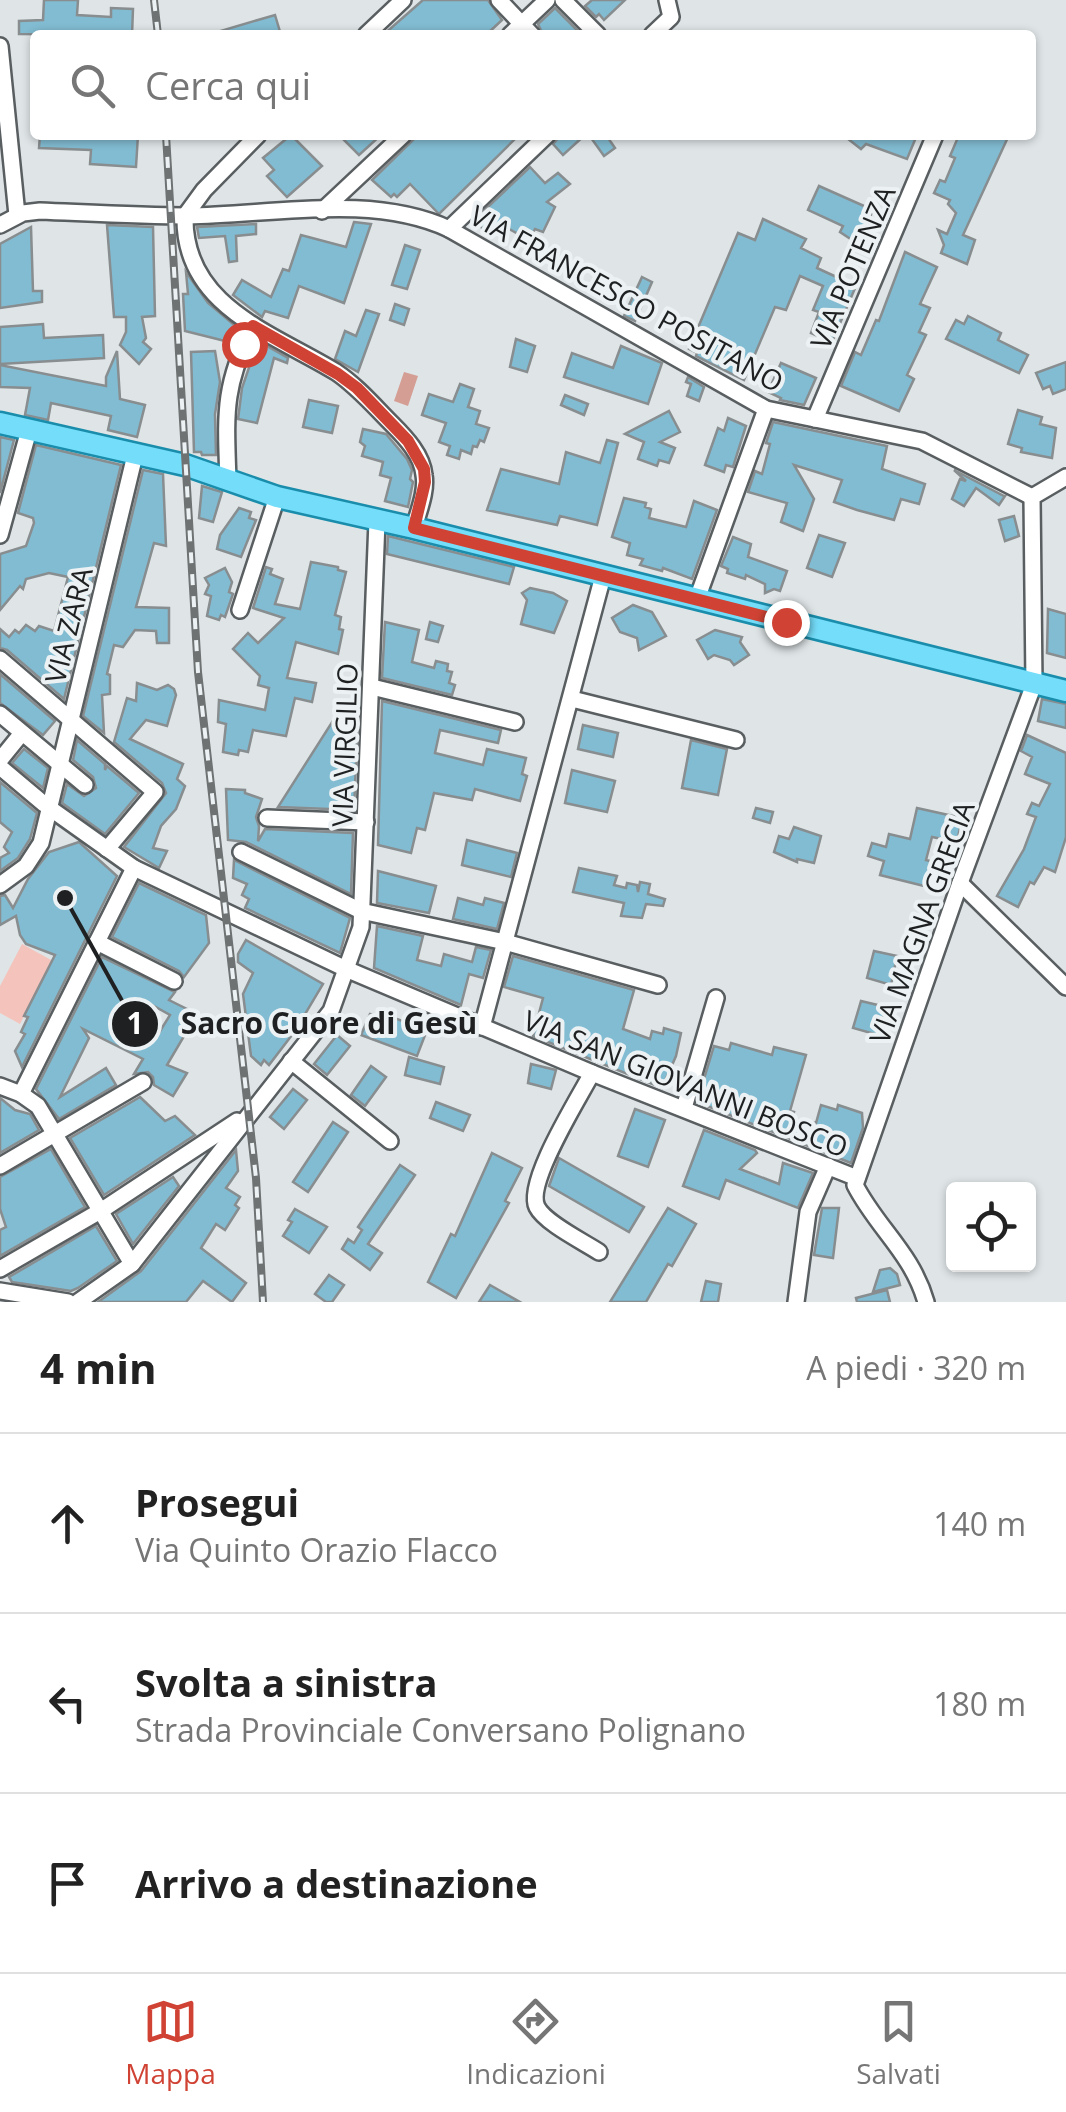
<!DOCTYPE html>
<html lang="it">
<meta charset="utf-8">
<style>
body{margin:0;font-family:"Open Sans",sans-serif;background:#f6f6f6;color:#222}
.controls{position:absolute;right:30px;bottom:30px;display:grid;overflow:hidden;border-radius:10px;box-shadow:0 2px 8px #0004}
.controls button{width:90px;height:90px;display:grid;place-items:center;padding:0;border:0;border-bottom:2px solid #e0e0e0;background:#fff;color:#222;font:50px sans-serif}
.stop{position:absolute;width:30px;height:30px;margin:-22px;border:8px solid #d04334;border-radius:50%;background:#fff}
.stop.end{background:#d04334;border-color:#fff;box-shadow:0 2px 10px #0008}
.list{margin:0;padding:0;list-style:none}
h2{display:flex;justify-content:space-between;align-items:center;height:130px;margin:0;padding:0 40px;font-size:42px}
h2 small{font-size:32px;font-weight:400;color:#767676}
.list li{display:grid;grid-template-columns:65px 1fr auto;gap:30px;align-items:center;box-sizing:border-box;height:180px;padding:0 40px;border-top:2px solid #e0e0e0}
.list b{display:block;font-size:38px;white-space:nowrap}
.list p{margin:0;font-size:32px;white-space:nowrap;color:#767676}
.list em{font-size:32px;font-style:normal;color:#767676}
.icon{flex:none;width:55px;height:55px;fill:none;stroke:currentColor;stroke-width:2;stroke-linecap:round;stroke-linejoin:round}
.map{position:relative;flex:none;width:1066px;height:1302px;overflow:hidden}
.search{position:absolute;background:#fff;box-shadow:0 2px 8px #0004;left:30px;right:30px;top:30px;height:110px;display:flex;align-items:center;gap:25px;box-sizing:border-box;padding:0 35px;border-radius:10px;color:#767676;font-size:38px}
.sheet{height:670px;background:#fff}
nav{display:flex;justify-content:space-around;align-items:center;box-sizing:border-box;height:140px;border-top:2px solid #e0e0e0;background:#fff;font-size:28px;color:#767676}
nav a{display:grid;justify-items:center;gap:5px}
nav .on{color:#d04334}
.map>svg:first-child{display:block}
.green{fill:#f4c4bc}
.water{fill:#d49e94}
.building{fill:#82bcd2;stroke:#888d8f;stroke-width:2.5;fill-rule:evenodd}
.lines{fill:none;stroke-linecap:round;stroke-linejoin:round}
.minor-casing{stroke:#595e60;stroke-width:20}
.major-casing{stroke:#198dab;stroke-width:25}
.minor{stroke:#fff;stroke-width:15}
.major{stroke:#74ddfa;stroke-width:20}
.rail-casing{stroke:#6e7273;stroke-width:8}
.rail{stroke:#ecf2f4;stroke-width:4;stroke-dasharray:11;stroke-linecap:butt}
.route{stroke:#d04334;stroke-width:12}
.labels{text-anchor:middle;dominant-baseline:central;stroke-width:8;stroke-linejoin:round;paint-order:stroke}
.street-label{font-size:28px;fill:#1e2021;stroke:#ecf2f4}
.leader{fill:none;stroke:#1e2021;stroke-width:4}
.callout-dot{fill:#1e2021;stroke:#ecf2f4;stroke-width:4}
.mark-label{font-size:30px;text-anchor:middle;font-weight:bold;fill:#fff}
.callout-label{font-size:30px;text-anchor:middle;font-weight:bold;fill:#1e2021;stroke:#ecf2f4;stroke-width:8;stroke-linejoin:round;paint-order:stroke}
</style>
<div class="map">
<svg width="1066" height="1302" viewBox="0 0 1066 1302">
<rect width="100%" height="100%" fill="#dfe5e7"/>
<polygon class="green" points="22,944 53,961 20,1024 0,1013 0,986"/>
<polygon class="water" points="404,372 418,376 408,406 394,401"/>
<g class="building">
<polygon points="44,0 78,0 77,15 111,17 111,8 133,9 132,35 19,34 19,21 43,20"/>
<polygon points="423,0 488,0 502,20 486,35 383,35"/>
<polygon points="592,0 625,0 604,20 599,14 596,17 585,6"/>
<polygon points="555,8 582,35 543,35 538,24"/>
<polygon points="275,15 281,35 218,35 217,32"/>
<polygon points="40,135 138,135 136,167 90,164 91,150 39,148"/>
<polygon points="291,135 322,166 287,197 267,176 274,170 263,158"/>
<polygon points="339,135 381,135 359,155"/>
<polygon points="418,135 519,135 439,214 410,184 397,197 394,194 391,197 372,180"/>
<polygon points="561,135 585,135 563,155 553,144"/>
<polygon points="589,135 606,135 615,148 604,156"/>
<polygon points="843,135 917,135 907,159 866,144 861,149"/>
<polygon points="959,135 1009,135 963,235 975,240 967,264 941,253 944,245 938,230 947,234 956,213 948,204 950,200 934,193 940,180 945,182 955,158 950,156"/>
<polygon points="530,167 545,183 558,173 570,184 547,202 555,207 543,232 535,229 529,240 502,225 498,234 483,229 474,220"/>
<polygon points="819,186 873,210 858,244 840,232 843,226 808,210"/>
<polygon points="763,219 806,239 801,248 821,258 817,268 856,286 832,342 811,333 819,312 813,310 823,286 800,276 786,310 775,307 744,380 696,356 697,353 689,349 738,233 755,240"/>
<polygon points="354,222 371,224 344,303 299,286 288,318 265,311 262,317 233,295 242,280 271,297 283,269 289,271 301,235 346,247"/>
<polygon points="256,224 256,234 236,236 237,261 229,262 225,236 199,238 197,227"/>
<polygon points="107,225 153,227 155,316 142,317 146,338 143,342 151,349 139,364 120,345 126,332 126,317 114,317"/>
<polygon points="31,227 33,291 42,291 42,302 0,308 0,244"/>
<polygon points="405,245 420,250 407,289 392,285"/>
<polygon points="905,252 937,267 920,304 930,308 919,332 926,335 907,375 914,379 899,411 841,386 855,352 861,355 876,320 879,321"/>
<polygon points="186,272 208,303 239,329 233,343 185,331 183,294 188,294"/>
<polygon points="642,277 652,282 635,321 624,316"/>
<polygon points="395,304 409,309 404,325 390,320"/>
<polygon points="366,310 379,314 358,372 335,359 345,331 356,336"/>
<polygon points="968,316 1001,333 998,340 1028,355 1019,373 946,339 956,320 964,324"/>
<polygon points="43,324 44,338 103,335 104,358 0,364 0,327"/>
<polygon points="516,339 535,346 527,372 510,367"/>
<polygon points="258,341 288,358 287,363 274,358 257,423 238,419 242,388"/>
<polygon points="621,346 662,363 648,404 564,377 572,353 613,368"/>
<polygon points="117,351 120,399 145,405 137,437 108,430 111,416 51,403 48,420 25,415 30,388 0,387 0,365 106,386 106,377"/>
<polygon points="215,351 220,382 215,414 216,455 202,455 201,452 194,452 191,352"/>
<polygon points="1066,362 1066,389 1053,394 1050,386 1043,389 1036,373"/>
<polygon points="781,363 816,378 804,405 780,400 781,398 768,392"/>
<polygon points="688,377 704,387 699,401 687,396 691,384 686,382"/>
<polygon points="460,384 474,389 468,407 480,411 476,424 489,428 484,442 480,440 477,447 473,446 471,454 461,450 459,459 447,455 450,446 439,442 446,423 422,415 429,394 453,402"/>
<polygon points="565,395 588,404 584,415 561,405"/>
<polygon points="309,400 338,406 332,433 303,427"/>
<polygon points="1018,410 1042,417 1040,424 1056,428 1052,458 1021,452 1022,448 1008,444"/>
<polygon points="669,411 680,432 660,442 675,448 669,463 659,460 657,466 638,459 644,442 625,434"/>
<polygon points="728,418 746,426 733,467 726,465 724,472 705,465 718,428 724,431"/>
<polygon points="773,422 887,446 882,469 925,484 919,504 901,499 894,520 857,510 834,502 842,480 794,465 814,499 803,531 781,522 787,503 748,492 755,471 762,474 770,444 766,443"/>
<polygon points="363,429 386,434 407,459 412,470 410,479 413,482 408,507 385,501 391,478 380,475 383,462 362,456 365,446 360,442"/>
<polygon points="0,437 14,440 0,493"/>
<polygon points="607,440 618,443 597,525 560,516 557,525 487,510 501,469 559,484 566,452 600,463"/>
<polygon points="36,445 121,465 64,699 7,650 0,648 0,629 9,637 15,630 19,633 26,625 35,631 39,626 54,631 68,577 49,573 26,579 23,589 20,586 0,610 0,554 26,546 34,523 33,518 18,513"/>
<polygon points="143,470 163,474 166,546 154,543 136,607 169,608 169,643 157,643 156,631 135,630 123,647 114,645 107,674 110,675 110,694 102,695 104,733 83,716"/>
<polygon points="954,470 1004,496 1005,496 999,505 976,488 964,506 952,499 960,479 966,481"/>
<polygon points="202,486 222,492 213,522 199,518"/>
<polygon points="624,498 646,503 645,507 651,509 649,518 686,527 694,501 717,510 692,579 663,568 662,571 640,565 643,559 627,555 630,543 612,537"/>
<polygon points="239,508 251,512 249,518 256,520 241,557 217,549 220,535"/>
<polygon points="1014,516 1019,536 1005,541 999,520"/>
<polygon points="819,535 845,543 832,577 807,568"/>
<polygon points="388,536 514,567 509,584 387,554"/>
<polygon points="733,537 751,544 748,557 787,571 780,591 774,589 765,593 765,584 746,575 745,579 727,573 728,569 721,566"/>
<polygon points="311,562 338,567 338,570 346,572 335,615 341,617 339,629 343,630 338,654 296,642 287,678 316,683 312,702 295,698 286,736 253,730 248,752 239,750 238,755 223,752 226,724 218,722 219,700 265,710 269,688 258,685 260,676 233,649 248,633 258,643 284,618 253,608 266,567 272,569 270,574 283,579 275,604 300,609"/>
<polygon points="225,568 232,582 229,592 233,594 225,617 221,615 219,620 207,616 211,596 205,594 209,585 205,578"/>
<polygon points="530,588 553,593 567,601 554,633 521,624 527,600 522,593"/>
<polygon points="633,605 652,612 666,636 639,650 637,638 620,632 612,618"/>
<polygon points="1048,609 1066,614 1066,658 1047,653"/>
<polygon points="385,622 419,630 412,662 434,668 436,661 448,664 447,671 452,672 449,683 455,685 452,695 382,678"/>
<polygon points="430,622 443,626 438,642 426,639"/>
<polygon points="715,630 742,637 740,642 749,655 734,665 730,660 714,655 708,659 697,640"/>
<polygon points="0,674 55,721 43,735 0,703"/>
<polygon points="137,683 157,690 168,685 174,689 176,695 167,726 146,720 130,739 183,764 177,779 185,786 176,809 161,826 153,848 167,851 159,868 124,847 166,793 162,783 114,742 127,698 136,701"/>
<polygon points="1042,699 1066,704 1066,728 1038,721"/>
<polygon points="382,701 501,730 498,743 440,730 435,753 483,765 487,749 526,758 522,774 527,776 520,801 475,789 472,800 434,793 425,830 417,828 411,853 378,845"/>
<polygon points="336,716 358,716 354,810 278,807"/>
<polygon points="583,725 618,733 613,757 578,749"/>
<polygon points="1027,735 1066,753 1066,837 1055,872 1044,867 1034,884 1030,882 1018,907 997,896 1024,849 1036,817 1027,814 1032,803 1039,806 1050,784 1025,774 1032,757 1021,751"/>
<polygon points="77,740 105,764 105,770 107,766 139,793 105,834 62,803 67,784 84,796 96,788 93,777 73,760"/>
<polygon points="691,740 727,749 718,795 682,788"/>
<polygon points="24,749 48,768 43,788 12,763"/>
<polygon points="572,770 615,781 607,812 565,803"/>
<polygon points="0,782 37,813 30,839 18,858 0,871 0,858 9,853 4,847 12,832 0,822"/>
<polygon points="226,789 245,790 245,793 262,799 256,817 259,826 258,841 265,829 353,833 351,894 246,842 228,840"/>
<polygon points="756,808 773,812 770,823 753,818"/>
<polygon points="917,808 962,818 957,842 932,837 926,860 934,862 928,887 880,875 884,861 868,856 872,843 886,847 889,834 910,839"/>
<polygon points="794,827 821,836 814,863 797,859 797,862 774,852 779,836 789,839"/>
<polygon points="467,840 517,853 511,877 462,865"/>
<polygon points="79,842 117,876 22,1067 15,1051 25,1034 21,1032 28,1017 24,1016 55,955 26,944 20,935 16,916 0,925 0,896 5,895 13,908 28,879 49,852"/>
<polygon points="234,860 350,918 340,953 245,908 249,899 242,895 247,884 233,878"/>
<polygon points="579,868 617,876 614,885 626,888 627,883 637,885 638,892 640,882 650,884 648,894 665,899 663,906 646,904 642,918 621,916 624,903 573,892"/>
<polygon points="378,871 436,886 429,913 377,903"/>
<polygon points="139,883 206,915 209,943 184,977 179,971 112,937"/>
<polygon points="458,898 483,905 485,898 504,903 497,929 453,919"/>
<polygon points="377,926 423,936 417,960 441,966 444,954 472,962 476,947 491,950 483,978 469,974 461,1005 374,968"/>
<polygon points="246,940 323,984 295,1031 269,1065 264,1060 261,1065 251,1056 243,994 253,973 238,962 238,954"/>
<polygon points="874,951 897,956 891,985 867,978"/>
<polygon points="513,956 634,990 623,1029 650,1039 652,1031 663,1034 664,1028 681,1033 676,1056 662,1088 533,1036 543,998 504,987"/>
<path d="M 102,957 L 175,992 L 169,1000 L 197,1014 L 167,1065 L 187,1073 L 173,1096 L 154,1085 L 153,1077 L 148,1072 L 134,1074 L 143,1059 L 83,1029 L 89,1038 L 60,1097 L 106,1068 L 116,1085 L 59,1119 L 36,1089 ZM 143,1000 L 170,1015 L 157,1036 L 133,1024 Z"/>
<polygon points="861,1001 886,1007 878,1035 853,1028"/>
<polygon points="378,1012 427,1030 417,1056 361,1035 370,1014 377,1016"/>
<polygon points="337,1035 350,1046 327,1075 314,1064"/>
<polygon points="731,1043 772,1055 774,1047 806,1055 790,1111 794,1112 792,1119 816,1123 821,1105 837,1110 838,1105 862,1113 863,1128 851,1163 697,1102 714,1046 729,1050"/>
<polygon points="409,1057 444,1067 440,1084 405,1075"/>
<polygon points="531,1064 556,1070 551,1089 528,1083"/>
<polygon points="371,1066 386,1077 365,1106 351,1095"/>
<polygon points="293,1089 307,1100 284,1129 270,1117"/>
<polygon points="140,1097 165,1121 175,1116 195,1135 104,1195 70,1138"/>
<polygon points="0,1098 15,1110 30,1114 39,1130 0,1153"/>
<polygon points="436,1102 470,1115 463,1131 430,1118"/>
<polygon points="635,1109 665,1120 648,1167 618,1156"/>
<polygon points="333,1122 348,1132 308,1192 293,1182"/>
<polygon points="704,1130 755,1150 757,1153 740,1169 779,1184 783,1163 813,1173 798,1208 726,1180 719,1199 683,1186"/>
<polygon points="51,1149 85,1207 0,1256 0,1230 6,1227 0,1209 0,1177"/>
<polygon points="236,1150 238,1171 226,1188 240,1197 235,1205 239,1208 225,1230 216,1224 201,1248 246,1283 232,1302 203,1281 186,1302 98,1302 141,1271"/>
<polygon points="492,1153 522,1168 505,1201 509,1203 456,1298 428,1282 451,1234 455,1236"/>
<polygon points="559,1158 644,1207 629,1232 549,1186"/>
<polygon points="400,1165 415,1175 368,1244 382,1253 370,1270 342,1249 348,1239 354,1243 362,1230 358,1227"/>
<polygon points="173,1177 179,1186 133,1244 116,1214"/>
<polygon points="668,1208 696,1224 672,1266 668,1264 646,1302 610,1302"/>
<polygon points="822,1208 839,1208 833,1258 814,1255"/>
<polygon points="295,1209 327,1227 309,1253 283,1236 292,1222 288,1220"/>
<polygon points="96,1226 117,1261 78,1288 71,1291 12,1282 9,1277"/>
<polygon points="890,1268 897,1274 900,1285 873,1292 880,1270"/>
<polygon points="329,1275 344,1285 332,1302 326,1302 315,1294"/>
<polygon points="706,1281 721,1284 718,1302 701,1302"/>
<polygon points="490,1285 520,1302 479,1302"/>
<polygon points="887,1290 890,1302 857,1302 856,1298"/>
</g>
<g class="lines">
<g class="minor-casing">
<g id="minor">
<polyline points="499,0 532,35"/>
<polyline points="563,0 598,35"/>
<polyline points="366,35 403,0"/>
<polyline points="510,35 547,0"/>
<polyline points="652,35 671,17 667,0"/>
<polyline points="0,46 17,215"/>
<polyline points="322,211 403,135"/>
<path d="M 185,216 C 183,306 272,333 336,372 C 357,386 374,406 392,424 C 406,438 422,455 424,475 C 427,492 418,512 414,528"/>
<polyline points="185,216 204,190 258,135"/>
<path d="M 0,225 L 23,213 L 40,211 C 89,213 139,216 188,216 C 271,215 372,193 449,229 L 766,409 L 922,441 L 1032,497"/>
<polyline points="449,229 547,135"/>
<polyline points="815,419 935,135"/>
<path d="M 228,482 C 226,416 222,388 253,326"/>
<polyline points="0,535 29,430"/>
<polyline points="697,599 766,409"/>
<polyline points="240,610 277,497"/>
<polyline points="0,659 155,792 107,849"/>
<polyline points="372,687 515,722"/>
<polyline points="572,699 736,740"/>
<polyline points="0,714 85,785"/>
<polyline points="0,760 22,733"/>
<polyline points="0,767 44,804 134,868 346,969 592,1073 857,1178"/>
<polyline points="267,818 366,822"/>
<polyline points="241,852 361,911 505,942 658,985"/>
<polyline points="960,883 1066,987"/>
<polyline points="0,885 26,866 41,843 135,455"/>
<polyline points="97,942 174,981"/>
<polyline points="482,1027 603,576"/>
<polyline points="291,1061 390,1141"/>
<path d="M 592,1073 C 579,1098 525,1183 537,1207 C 545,1223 584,1242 599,1252"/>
<polyline points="0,1086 21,1094 38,1106 132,1264"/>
<polyline points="21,1094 134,868"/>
<polyline points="684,1108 716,998"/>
<polyline points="0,1166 143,1082"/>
<polyline points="0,1269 102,1210 237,1121"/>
<polyline points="0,1291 68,1302"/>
<polyline points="78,1302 132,1264 331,1011 361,927 377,521"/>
<polyline points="796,1302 808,1212 828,1166"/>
<path d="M 926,1302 C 912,1253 877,1228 855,1185 L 960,883 L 1034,684 L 1032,497 L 1066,477"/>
</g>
</g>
<g class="major-casing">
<polyline id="major" points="0,423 185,465 277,497 414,528 1066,691"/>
</g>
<use href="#minor" class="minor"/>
<use href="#major" class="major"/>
<g class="rail-casing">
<g id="rail">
<polyline points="154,0 158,35"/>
<polyline points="166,135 198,672 256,1178 263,1302"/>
</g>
</g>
<use href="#rail" class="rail"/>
</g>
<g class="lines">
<polyline class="route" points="244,344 253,326 338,374 357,388 408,441 424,469 425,482 414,528 786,622"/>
</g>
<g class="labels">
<g class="street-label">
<text transform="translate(852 267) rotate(-67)">VIA POTENZA</text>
<text transform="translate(627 298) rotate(29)">VIA FRANCESCO POSITANO</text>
<text transform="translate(68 625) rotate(-76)">VIA ZARA</text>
<text transform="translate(344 745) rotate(-88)">VIA VIRGILIO</text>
<text transform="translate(921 922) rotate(-70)">VIA MAGNA GRECIA</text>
<text transform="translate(686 1083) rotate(22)">VIA SAN GIOVANNI BOSCO</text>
</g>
</g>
<path class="leader" d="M65 898L135 1024"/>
<g class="callout-dot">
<circle cx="65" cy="898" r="10"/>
<circle cx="135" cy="1024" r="25"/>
</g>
<g class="mark-label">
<text x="135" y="1034">1</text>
</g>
<g class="callout-label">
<text x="329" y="1034">Sacro Cuore di Gesù</text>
</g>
</svg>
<div class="controls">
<button><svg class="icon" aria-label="locate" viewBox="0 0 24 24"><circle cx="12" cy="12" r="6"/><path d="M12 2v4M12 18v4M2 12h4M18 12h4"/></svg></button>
</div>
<div class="stop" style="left:244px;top:344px"></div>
<div class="stop end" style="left:786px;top:622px"></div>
<div class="search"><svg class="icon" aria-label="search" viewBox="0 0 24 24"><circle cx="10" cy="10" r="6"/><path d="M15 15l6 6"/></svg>Cerca qui</div>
</div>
<section class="sheet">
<h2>4 min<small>A piedi · 320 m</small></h2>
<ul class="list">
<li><svg class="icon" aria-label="ahead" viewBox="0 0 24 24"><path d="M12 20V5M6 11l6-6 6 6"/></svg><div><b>Prosegui</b><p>Via Quinto Orazio Flacco</p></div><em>140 m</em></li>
<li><svg class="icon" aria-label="left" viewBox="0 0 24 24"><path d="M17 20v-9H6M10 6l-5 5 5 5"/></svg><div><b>Svolta a sinistra</b><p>Strada Provinciale Conversano Polignano</p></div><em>180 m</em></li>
<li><svg class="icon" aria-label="arrive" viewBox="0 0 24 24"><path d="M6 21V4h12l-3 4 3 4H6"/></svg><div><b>Arrivo a destinazione</b></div></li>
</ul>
</section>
<nav>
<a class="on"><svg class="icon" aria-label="map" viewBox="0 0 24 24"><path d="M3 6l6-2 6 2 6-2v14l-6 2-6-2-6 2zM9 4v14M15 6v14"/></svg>Mappa</a>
<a><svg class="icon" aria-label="directions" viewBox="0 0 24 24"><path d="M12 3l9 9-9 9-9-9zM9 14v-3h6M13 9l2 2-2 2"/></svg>Indicazioni</a>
<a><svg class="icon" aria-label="saved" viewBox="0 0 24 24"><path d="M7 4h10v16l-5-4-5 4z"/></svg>Salvati</a>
</nav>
